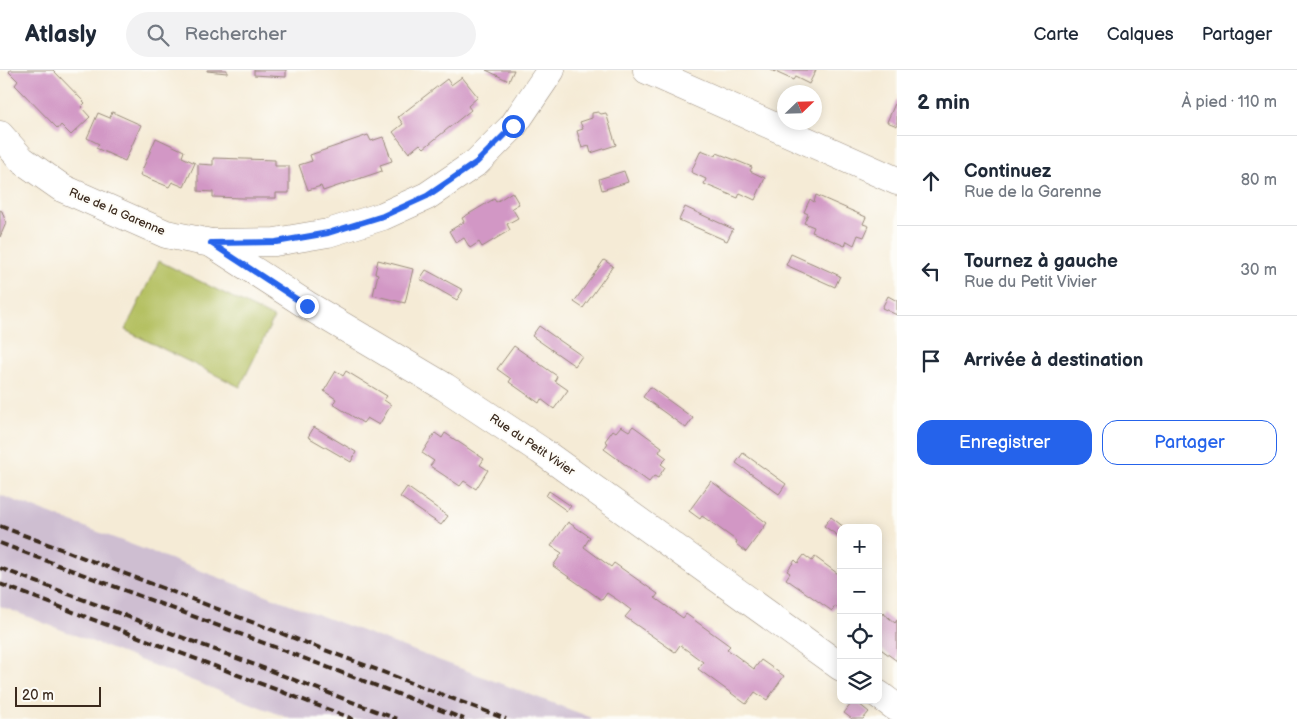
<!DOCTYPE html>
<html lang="fr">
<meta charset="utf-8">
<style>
body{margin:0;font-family:"Balsamiq Sans",sans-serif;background:#f2f2f3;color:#1f2937}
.controls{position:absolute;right:15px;bottom:15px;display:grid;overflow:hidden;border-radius:10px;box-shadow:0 2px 12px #0003}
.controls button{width:45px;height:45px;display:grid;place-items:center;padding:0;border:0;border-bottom:1px solid #e0e1e3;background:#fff;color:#1f2937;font:25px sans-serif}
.compass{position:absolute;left:777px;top:15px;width:45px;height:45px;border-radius:50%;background:#fff;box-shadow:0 2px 12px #0003;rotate:67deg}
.scale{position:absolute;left:15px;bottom:12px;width:86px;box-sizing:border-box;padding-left:5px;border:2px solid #3b2a1e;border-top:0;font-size:14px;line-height:18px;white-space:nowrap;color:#3b2a1e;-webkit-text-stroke:4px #fdfcf7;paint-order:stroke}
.stop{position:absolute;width:15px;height:15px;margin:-11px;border:4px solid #2563eb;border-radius:50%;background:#fff}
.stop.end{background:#2563eb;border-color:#fff;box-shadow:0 1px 5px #0008}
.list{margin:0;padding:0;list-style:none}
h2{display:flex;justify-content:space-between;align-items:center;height:65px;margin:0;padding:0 20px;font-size:21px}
h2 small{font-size:16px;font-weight:400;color:#747a83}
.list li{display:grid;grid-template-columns:32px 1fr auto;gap:15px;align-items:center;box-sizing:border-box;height:90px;padding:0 20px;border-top:1px solid #e0e1e3}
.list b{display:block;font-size:19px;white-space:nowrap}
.list p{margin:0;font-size:16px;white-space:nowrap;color:#747a83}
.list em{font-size:16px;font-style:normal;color:#747a83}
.actions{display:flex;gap:10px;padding:15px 20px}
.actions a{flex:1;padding:11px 0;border:1px solid #2563eb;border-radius:15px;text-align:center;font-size:18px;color:#2563eb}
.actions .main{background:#2563eb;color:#fff}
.icon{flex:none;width:28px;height:28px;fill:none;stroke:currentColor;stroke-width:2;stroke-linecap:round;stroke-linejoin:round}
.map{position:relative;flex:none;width:897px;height:649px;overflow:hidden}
header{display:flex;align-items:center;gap:30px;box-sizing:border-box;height:70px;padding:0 25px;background:#fff;border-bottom:1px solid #e0e1e3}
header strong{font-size:24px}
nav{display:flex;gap:28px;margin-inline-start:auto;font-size:18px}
.search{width:350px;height:45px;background:#f2f2f3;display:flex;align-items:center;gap:12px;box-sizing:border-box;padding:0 18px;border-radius:28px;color:#747a83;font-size:19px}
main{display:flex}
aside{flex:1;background:#fff}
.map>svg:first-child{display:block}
.industrial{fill:#cebed1}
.green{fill:#b4c061;stroke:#787540}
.building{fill:#d297c5}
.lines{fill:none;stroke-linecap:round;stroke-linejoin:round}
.minor-casing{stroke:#988a7a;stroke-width:29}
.minor{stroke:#fff;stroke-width:28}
.rail{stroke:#3b2a1e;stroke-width:4;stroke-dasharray:8 4;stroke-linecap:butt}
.route{stroke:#2563eb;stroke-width:6}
.labels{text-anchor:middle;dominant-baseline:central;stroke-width:4;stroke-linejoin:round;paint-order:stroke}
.street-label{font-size:12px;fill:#3b2a1e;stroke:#fdfcf7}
</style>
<header>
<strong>Atlasly</strong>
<div class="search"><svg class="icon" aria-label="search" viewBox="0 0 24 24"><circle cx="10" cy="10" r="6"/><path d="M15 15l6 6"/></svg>Rechercher</div>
<nav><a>Carte</a><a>Calques</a><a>Partager</a></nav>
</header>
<main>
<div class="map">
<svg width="897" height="649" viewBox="0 0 897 649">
<rect width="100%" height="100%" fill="#fdfcf7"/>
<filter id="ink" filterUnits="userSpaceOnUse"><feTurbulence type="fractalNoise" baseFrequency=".02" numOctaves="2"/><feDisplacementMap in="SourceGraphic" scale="10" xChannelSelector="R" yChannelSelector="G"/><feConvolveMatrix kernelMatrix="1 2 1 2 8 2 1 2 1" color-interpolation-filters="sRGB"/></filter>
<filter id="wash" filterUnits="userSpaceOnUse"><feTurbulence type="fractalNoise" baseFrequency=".0096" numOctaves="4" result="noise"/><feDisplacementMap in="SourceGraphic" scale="20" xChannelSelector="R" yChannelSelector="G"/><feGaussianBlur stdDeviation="1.12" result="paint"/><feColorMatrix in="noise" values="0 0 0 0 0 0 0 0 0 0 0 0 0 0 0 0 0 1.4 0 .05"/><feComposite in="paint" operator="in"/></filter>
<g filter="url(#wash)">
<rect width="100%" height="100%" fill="#f5ebd6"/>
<polygon class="industrial" points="0,425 595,649 291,649 0,536"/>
<polygon class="green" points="159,191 274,248 240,317 125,260"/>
<g id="blocks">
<g class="building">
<polygon points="10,0 53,0 85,33 81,37 90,47 71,65 61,55 58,59 15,15 18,11 9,2"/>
<polygon points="207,0 227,0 227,3 207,1"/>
<polygon points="254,0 286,0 286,7 254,5"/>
<polygon points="486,0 514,0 509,11"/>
<polygon points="771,0 816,0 809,14 795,7 793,10"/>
<polygon points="462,7 478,27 468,36 471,40 424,78 420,74 409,83 393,62 403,54 398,47 447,9 451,15"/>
<polygon points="897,29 897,56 887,52"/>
<polygon points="112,42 141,55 125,91 96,78 99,74 87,68 98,43 110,48"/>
<polygon points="598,42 601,44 606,43 616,75 591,83 589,76 582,78 577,61 583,59 580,52 592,48 592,43"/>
<polygon points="368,65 371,71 383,67 392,91 380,95 382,101 323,121 321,116 308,120 299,95 312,91 310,85"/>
<polygon points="156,68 184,81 182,87 195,93 184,117 172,112 169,117 140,105"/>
<polygon points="701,80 716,86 717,83 735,90 752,97 750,101 765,108 755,130 740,123 738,128 704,114 706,109 691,102"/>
<polygon points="213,88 275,90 275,96 289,96 289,123 276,123 276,128 243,128 213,127 213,122 198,121 198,94 213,95"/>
<polygon points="624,101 628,112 602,120 599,109"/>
<polygon points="512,122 519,134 512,138 518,148 507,154 510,160 482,177 479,172 470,178 464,168 456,173 449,161 464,152 462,148 494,129 496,132"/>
<polygon points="816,125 866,147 863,154 869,156 864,167 858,165 854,175 847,171 845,176 812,162 814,157 804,153 808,144 804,142 810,129 814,132"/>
<polygon points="685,137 733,159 727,171 679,150"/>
<polygon points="0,140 2,141 6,153 0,167"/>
<polygon points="791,184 840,206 835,217 786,195"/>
<polygon points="378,190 413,199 405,233 373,225 378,204 375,203"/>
<polygon points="604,190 613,196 583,238 574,232"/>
<polygon points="426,200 463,220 457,230 420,209"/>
<polygon points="888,226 897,231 897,245 882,238"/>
<polygon points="539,256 582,286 575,296 532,266"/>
<polygon points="514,276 557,306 555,311 568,320 554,339 541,329 539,333 509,312 511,309 497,299"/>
<polygon points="336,301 343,306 346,301 387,326 384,330 391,335 379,355 367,348 363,353 333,334 336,329 324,321"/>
<polygon points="650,317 693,348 686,358 643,327"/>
<polygon points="621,356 629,361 633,356 662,377 659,382 667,388 661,394 665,397 658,408 654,406 649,412 604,379 608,373 605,371 613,360 616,362"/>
<polygon points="314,357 356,382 351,392 308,367"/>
<polygon points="435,363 442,368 445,363 484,389 480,395 488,400 476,419 464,411 460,416 430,396 434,391 422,383"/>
<polygon points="743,383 786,414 779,424 736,393"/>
<polygon points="711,411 767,453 746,482 736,474 737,471 719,458 702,446 700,449 689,441"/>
<polygon points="407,417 448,446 441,455 400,427"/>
<polygon points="549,421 571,436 567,441 546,426"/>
<polygon points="831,447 845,458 841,458 841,468 824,456"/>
<polygon points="568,452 590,467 584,477 611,497 614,493 658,524 655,528 683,548 686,544 730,576 727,579 754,599 761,590 784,606 767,630 755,622 746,634 698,599 703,592 680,575 675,582 625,547 631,540 619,531 607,523 602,530 553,496 562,483 551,476"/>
<polygon points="804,485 812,491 815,487 841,506 841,536 839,539 835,536 832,541 786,509 790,503 787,501 795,490 798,493"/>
<polygon points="883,543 895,553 897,550 897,591 878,577 881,572 878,571 878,550"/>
<polygon points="854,630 869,642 863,649 852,649 844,643"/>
</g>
</g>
</g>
<g filter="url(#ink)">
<use href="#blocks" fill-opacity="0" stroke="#988a7a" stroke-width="1"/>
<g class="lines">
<g class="minor-casing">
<g id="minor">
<polyline points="647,0 897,111"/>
<polyline points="0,65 22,90 62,118 166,164 211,173 275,172 328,163 383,146 427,126 477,92 513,56 551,0"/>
<polyline points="211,173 307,235 445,317 540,380 841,597"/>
<polyline points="878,624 897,638"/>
</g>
</g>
<use href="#minor" class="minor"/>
<g class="rail">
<polyline points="0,456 506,649"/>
<polyline points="0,473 464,649"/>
<polyline points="0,498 397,649"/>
<polyline points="0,514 353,649"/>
</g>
</g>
</g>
<g class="lines" filter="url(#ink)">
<polyline class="route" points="307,236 211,173 276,172 328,163 383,146 427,126 477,92 513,56"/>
</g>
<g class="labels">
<g class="street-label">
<text transform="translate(117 142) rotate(23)">Rue de la Garenne</text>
<text transform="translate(532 375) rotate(34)">Rue du Petit Vivier</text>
</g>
</g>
</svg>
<div class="controls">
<button>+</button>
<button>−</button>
<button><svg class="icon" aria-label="locate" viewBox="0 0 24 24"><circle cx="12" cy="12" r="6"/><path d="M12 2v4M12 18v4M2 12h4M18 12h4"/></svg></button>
<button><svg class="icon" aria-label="layers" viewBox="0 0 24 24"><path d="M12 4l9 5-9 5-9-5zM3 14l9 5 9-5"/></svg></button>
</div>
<svg class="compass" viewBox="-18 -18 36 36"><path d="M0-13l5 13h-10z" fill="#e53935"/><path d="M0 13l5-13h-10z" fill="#747a83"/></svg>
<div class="scale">20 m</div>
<div class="stop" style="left:513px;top:56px"></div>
<div class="stop end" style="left:307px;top:236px"></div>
</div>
<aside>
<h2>2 min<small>À pied · 110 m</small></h2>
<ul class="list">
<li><svg class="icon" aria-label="ahead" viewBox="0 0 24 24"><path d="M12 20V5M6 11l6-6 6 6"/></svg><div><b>Continuez</b><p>Rue de la Garenne</p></div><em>80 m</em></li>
<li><svg class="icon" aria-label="left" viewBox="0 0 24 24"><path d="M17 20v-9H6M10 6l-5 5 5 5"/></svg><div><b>Tournez à gauche</b><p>Rue du Petit Vivier</p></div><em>30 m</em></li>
<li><svg class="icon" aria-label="arrive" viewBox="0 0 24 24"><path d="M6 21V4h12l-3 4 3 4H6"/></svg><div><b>Arrivée à destination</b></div></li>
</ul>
<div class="actions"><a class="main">Enregistrer</a><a>Partager</a></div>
</aside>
</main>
